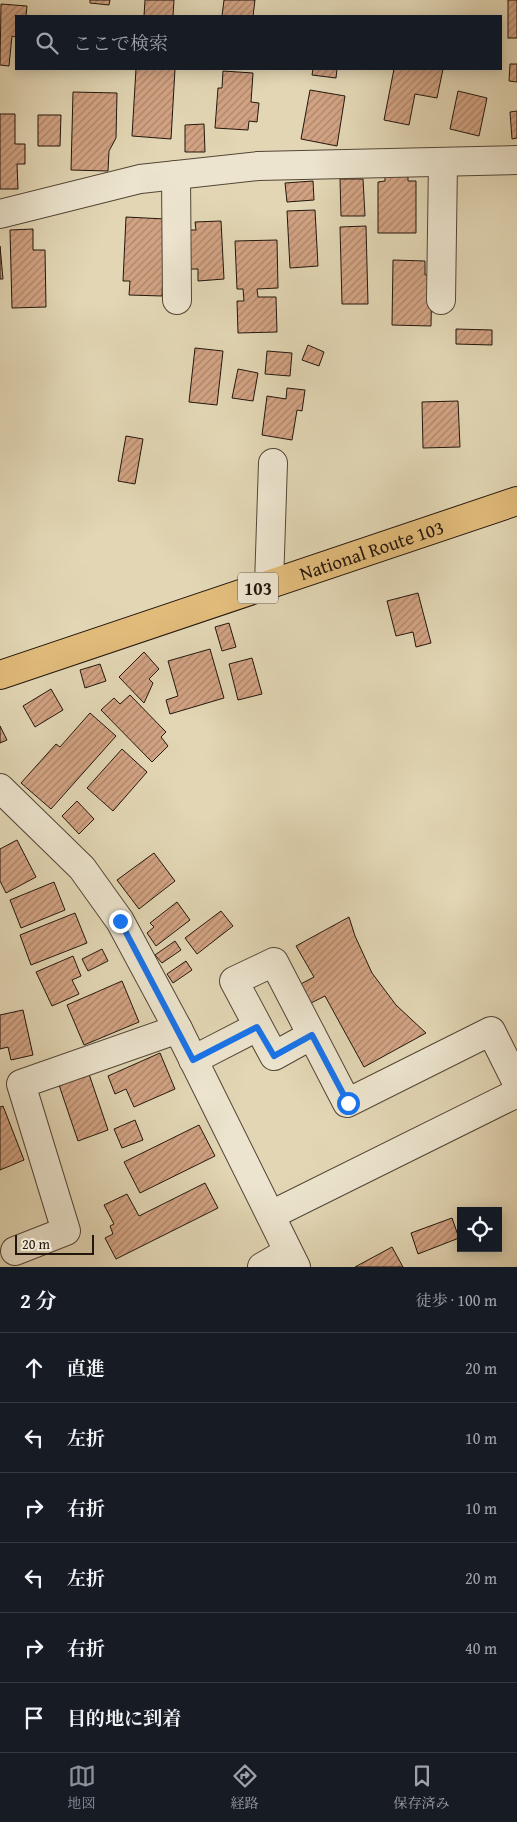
<!DOCTYPE html>
<html lang="ja">
<meta charset="utf-8">
<style>
body{margin:0;font-family:"Gentium Book Plus","Noto Serif JP",serif;background:#20242c;color:#f1f3f6}
.controls{position:absolute;right:15px;bottom:15px;display:grid;overflow:hidden;border-radius:0px;box-shadow:0 2px 12px #0003}
.controls button{width:45px;height:45px;display:grid;place-items:center;padding:0;border:0;border-bottom:1px solid #363941;background:#171b24;color:#f1f3f6;font:25px sans-serif}
.scale{position:absolute;left:15px;bottom:12px;width:79px;box-sizing:border-box;padding-left:5px;border:2px solid #23160d;border-top:0;font-size:14px;line-height:18px;white-space:nowrap;color:#23160d;-webkit-text-stroke:4px #ece4ce;paint-order:stroke}
.stop{position:absolute;width:15px;height:15px;margin:-11px;border:4px solid #1a73e8;border-radius:50%;background:#fff}
.stop.end{background:#1a73e8;border-color:#fff;box-shadow:0 1px 5px #0008}
.list{margin:0;padding:0;list-style:none}
h2{display:flex;justify-content:space-between;align-items:center;height:65px;margin:0;padding:0 20px;font-size:21px}
h2 small{font-size:16px;font-weight:400;color:#9ea1a6}
.list li{display:grid;grid-template-columns:32px 1fr auto;gap:15px;align-items:center;box-sizing:border-box;height:70px;padding:0 20px;border-top:1px solid #363941}
.list b{display:block;font-size:19px;white-space:nowrap}
.list em{font-size:16px;font-style:normal;color:#9ea1a6}
.icon{flex:none;width:28px;height:28px;fill:none;stroke:currentColor;stroke-width:2;stroke-linecap:round;stroke-linejoin:round}
.map{position:relative;flex:none;width:517px;height:1267px;overflow:hidden}
.search{position:absolute;background:#171b24;box-shadow:0 2px 12px #0003;left:15px;right:15px;top:15px;height:55px;display:flex;align-items:center;gap:12px;box-sizing:border-box;padding:0 18px;border-radius:0px;color:#9ea1a6;font-size:19px}
.sheet{height:485px;background:#171b24}
nav{display:flex;justify-content:space-around;align-items:center;box-sizing:border-box;height:70px;border-top:1px solid #363941;background:#171b24;font-size:14px;color:#9ea1a6}
nav a{display:grid;justify-items:center;gap:2px}
nav .on{color:#8c9099}
.map>svg:first-child{display:block}
.building{fill:url(#building-hatch);stroke:#23160d}
.lines{fill:none;stroke-linecap:round;stroke-linejoin:round}
.minor-casing{stroke:#534637;stroke-width:30}
.highway-casing{stroke:#23160d;stroke-width:30}
.minor{stroke:#ece4ce;stroke-width:28}
.highway{stroke:#e1bb7a;stroke-width:28}
.route{stroke:#1a73e8;stroke-width:6}
.labels{text-anchor:middle;dominant-baseline:central;stroke-width:4.5;stroke-linejoin:round;paint-order:stroke}
.shield{fill:#ece4ce;stroke:#5f5447;stroke-width:1}
.shield-label{font-size:18px;font-weight:bold;fill:#23160d}
.street-label{font-size:19px;fill:#23160d;stroke:#ece4ce}
</style>
<div class="map">
<svg width="517" height="1267" viewBox="0 0 517 1267">
<defs>
<pattern id="building-hatch" width="6" height="6" patternUnits="userSpaceOnUse" patternTransform="scale(1.25)"><rect width="6" height="6" fill="#d2a383"/><path d="M-1 1l2-2M0 6l6-6M5 7l2-2" fill="none" stroke="#aa846a"/></pattern>
</defs>
<rect width="100%" height="100%" fill="#e2d6b4"/>
<filter id="stains"><feTurbulence type="fractalNoise" baseFrequency=".004" numOctaves="4"/><feColorMatrix values="0 0 0 0 .2 0 0 0 0 .09 0 0 0 0 .02 0 0 0 .5 -.17"/></filter>
<radialGradient id="worn" r=".72"><stop offset=".6" stop-color="#630" stop-opacity="0"/><stop offset="1" stop-color="#630" stop-opacity=".3"/></radialGradient>
<g class="building">
<polygon points="90,0 110,0 109,5 90,3"/>
<polygon points="145,0 174,0 173,16 144,16"/>
<polygon points="224,0 255,0 253,16 222,16"/>
<rect x="508" y="0" width="9" height="38"/>
<polygon points="1,4 27,6 26,16 16,16 16,37 12,36 9,66 0,65"/>
<polygon points="510,64 517,64 517,82 509,81"/>
<polygon points="136,69 175,69 171,139 132,136"/>
<polygon points="313,69 337,69 336,78 312,75"/>
<polygon points="394,69 443,69 437,98 415,94 409,125 384,120"/>
<polygon points="223,71 253,73 251,102 259,103 257,122 249,121 248,130 215,128 218,88 222,88"/>
<polygon points="310,90 345,96 337,146 301,139"/>
<polygon points="458,91 487,98 479,136 450,129"/>
<polygon points="73,92 117,93 116,138 109,151 108,171 71,170"/>
<polygon points="517,111 517,138 512,139 510,112"/>
<polygon points="0,114 15,114 15,144 25,144 25,164 17,164 18,189 0,189"/>
<polygon points="38,115 61,115 60,146 38,146"/>
<polygon points="204,124 205,152 185,152 185,125"/>
<polygon points="385,175 408,175 408,181 416,181 416,233 378,233 378,182 385,181"/>
<polygon points="340,179 363,179 365,216 341,216"/>
<polygon points="313,181 314,200 287,202 285,183"/>
<polygon points="315,210 318,266 290,268 287,211"/>
<polygon points="126,217 165,219 162,296 129,295 130,281 123,281"/>
<polygon points="221,221 224,279 198,281 198,269 186,269 184,230 196,230 195,222"/>
<polygon points="366,226 368,304 342,304 340,227"/>
<polygon points="33,229 33,250 45,250 46,307 12,308 10,230"/>
<polygon points="277,240 278,288 257,289 258,297 276,297 277,332 238,333 237,301 244,301 243,289 237,289 235,241"/>
<polygon points="0,246 3,279 0,279"/>
<polygon points="393,260 425,261 425,275 432,275 431,326 392,325"/>
<polygon points="456,329 492,330 492,345 456,344"/>
<polygon points="308,345 324,352 319,366 302,360"/>
<polygon points="195,348 223,351 217,405 189,402"/>
<polygon points="267,351 292,353 290,376 265,374"/>
<polygon points="238,369 258,373 253,401 232,398"/>
<polygon points="287,388 305,390 302,411 297,410 292,440 262,435 267,396 286,399"/>
<polygon points="458,401 460,447 423,448 422,402"/>
<polygon points="126,436 143,439 135,484 118,481"/>
<polygon points="418,593 431,643 416,647 413,632 396,636 387,601"/>
<polygon points="229,623 236,647 222,651 215,627"/>
<polygon points="210,649 224,698 170,714 166,700 178,696 168,661"/>
<polygon points="144,652 159,669 149,679 153,683 144,703 119,677"/>
<polygon points="252,658 262,694 238,700 229,664"/>
<polygon points="100,664 106,681 85,688 80,670"/>
<polygon points="51,689 63,710 35,727 23,706"/>
<polygon points="130,695 166,732 161,737 168,746 152,762 101,710 114,698 120,704"/>
<polygon points="90,713 116,736 51,809 21,783 56,744 60,747"/>
<polygon points="0,726 7,740 0,743"/>
<polygon points="122,749 147,772 113,811 87,788"/>
<polygon points="77,801 94,819 79,834 62,816"/>
<polygon points="17,840 36,877 6,893 0,881 0,849"/>
<polygon points="154,853 175,881 139,909 117,880"/>
<polygon points="54,882 65,910 21,928 10,900"/>
<polygon points="177,902 190,920 156,946 147,933 154,927 150,923"/>
<polygon points="221,911 233,926 197,954 185,938"/>
<polygon points="75,913 87,943 31,965 20,935"/>
<polygon points="349,917 355,936 372,973 396,1005 426,1033 364,1067 325,996 305,1006 295,987 314,977 296,946"/>
<polygon points="175,941 181,950 162,963 155,955"/>
<polygon points="102,949 108,961 88,971 82,959"/>
<polygon points="73,956 81,976 72,980 79,994 52,1006 36,972"/>
<polygon points="186,961 192,970 173,983 167,974"/>
<polygon points="122,981 139,1022 84,1045 67,1005"/>
<polygon points="23,1010 33,1055 11,1060 8,1047 0,1049 0,1015"/>
<polygon points="160,1053 175,1089 134,1107 126,1089 115,1094 108,1076"/>
<polygon points="89,1074 108,1130 78,1141 59,1085"/>
<polygon points="3,1106 24,1160 0,1170 0,1107"/>
<polygon points="135,1120 143,1140 122,1148 114,1129"/>
<polygon points="199,1125 215,1156 140,1193 124,1162"/>
<polygon points="205,1183 218,1208 116,1259 105,1238 113,1234 110,1226 114,1224 104,1205 127,1194 139,1216"/>
<polygon points="452,1218 459,1238 418,1254 411,1233"/>
<polygon points="392,1247 403,1267 355,1267"/>
</g>
<g class="lines">
<g class="minor-casing">
<g id="minor">
<polyline points="176,175 177,300"/>
<polyline points="0,214 140,179 258,166 517,160"/>
<polyline points="441,300 443,162"/>
<polyline points="269,584 273,463"/>
<polyline points="0,788 82,868 120,921 178,1029 296,1267"/>
<polyline points="312,1035 274,1056 234,981 274,962 347,1103 491,1031 517,1083"/>
<polyline points="193,1060 257,1027"/>
<polyline points="271,1215 517,1093"/>
<polyline points="15,1251 66,1231 21,1084 178,1029"/>
<polyline points="262,1267 288,1252"/>
</g>
</g>
<g class="highway-casing">
<g id="highway">
<path id="s1" d="M 0,675 L 517,501"/>
</g>
</g>
<use href="#minor" class="minor"/>
<use href="#highway" class="highway"/>
</g>
<g class="lines">
<polyline class="route" points="120,921 193,1060 257,1027 274,1056 312,1035 348,1103"/>
</g>
<g class="labels">
<rect class="shield" x="238" y="572.5" width="40" height="31" rx="4"/>
<g class="shield-label">
<text x="258" y="588">103</text>
</g>
<g class="street-label">
<text stroke="none"><textPath href="#s1" startOffset="392">National Route 103</textPath></text>
</g>
</g>
<rect width="100%" height="100%" filter="url(#stains)"/>
<rect width="100%" height="100%" fill="url(#worn)"/>
</svg>
<div class="controls">
<button><svg class="icon" aria-label="locate" viewBox="0 0 24 24"><circle cx="12" cy="12" r="6"/><path d="M12 2v4M12 18v4M2 12h4M18 12h4"/></svg></button>
</div>
<div class="scale">20 m</div>
<div class="stop" style="left:348px;top:1103px"></div>
<div class="stop end" style="left:120px;top:921px"></div>
<div class="search"><svg class="icon" aria-label="search" viewBox="0 0 24 24"><circle cx="10" cy="10" r="6"/><path d="M15 15l6 6"/></svg>ここで検索</div>
</div>
<section class="sheet">
<h2>2 分<small>徒歩 · 100 m</small></h2>
<ul class="list">
<li><svg class="icon" aria-label="ahead" viewBox="0 0 24 24"><path d="M12 20V5M6 11l6-6 6 6"/></svg><div><b>直進</b></div><em>20 m</em></li>
<li><svg class="icon" aria-label="left" viewBox="0 0 24 24"><path d="M17 20v-9H6M10 6l-5 5 5 5"/></svg><div><b>左折</b></div><em>10 m</em></li>
<li><svg class="icon" aria-label="right" viewBox="0 0 24 24"><path d="M7 20v-9h11M14 6l5 5-5 5"/></svg><div><b>右折</b></div><em>10 m</em></li>
<li><svg class="icon" aria-label="left" viewBox="0 0 24 24"><path d="M17 20v-9H6M10 6l-5 5 5 5"/></svg><div><b>左折</b></div><em>20 m</em></li>
<li><svg class="icon" aria-label="right" viewBox="0 0 24 24"><path d="M7 20v-9h11M14 6l5 5-5 5"/></svg><div><b>右折</b></div><em>40 m</em></li>
<li><svg class="icon" aria-label="arrive" viewBox="0 0 24 24"><path d="M6 21V4h12l-3 4 3 4H6"/></svg><div><b>目的地に到着</b></div></li>
</ul>
</section>
<nav>
<a class="on"><svg class="icon" aria-label="map" viewBox="0 0 24 24"><path d="M3 6l6-2 6 2 6-2v14l-6 2-6-2-6 2zM9 4v14M15 6v14"/></svg>地図</a>
<a><svg class="icon" aria-label="directions" viewBox="0 0 24 24"><path d="M12 3l9 9-9 9-9-9zM9 14v-3h6M13 9l2 2-2 2"/></svg>経路</a>
<a><svg class="icon" aria-label="saved" viewBox="0 0 24 24"><path d="M7 4h10v16l-5-4-5 4z"/></svg>保存済み</a>
</nav>
